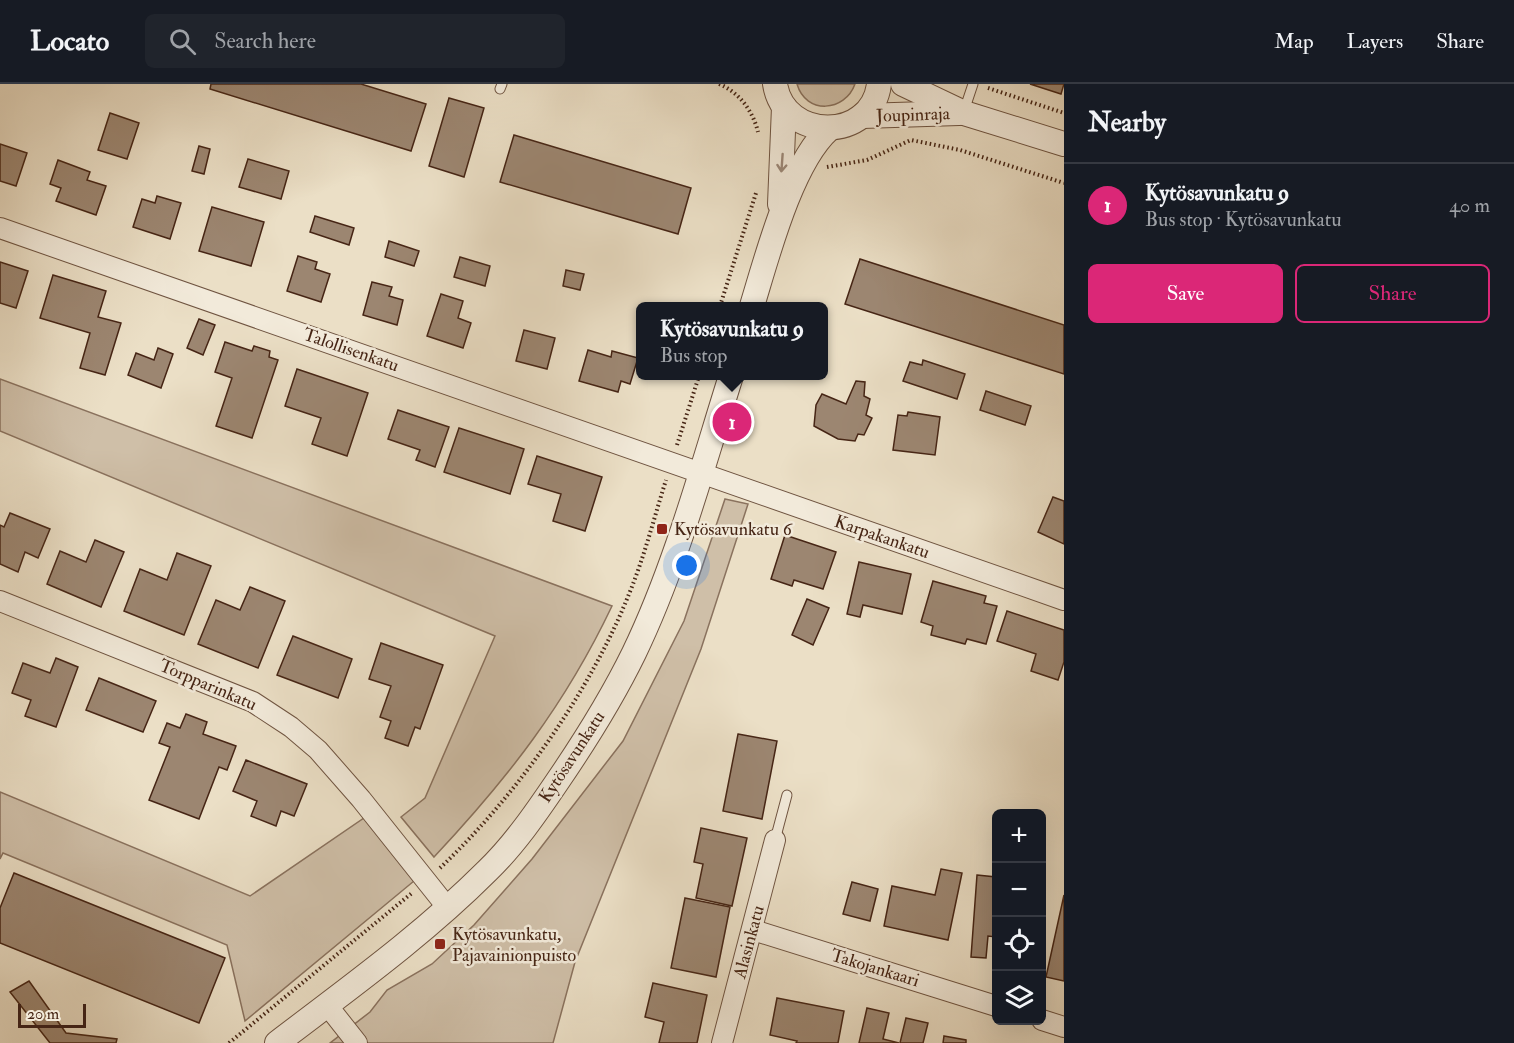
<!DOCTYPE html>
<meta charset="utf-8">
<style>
body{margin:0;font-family:"IM FELL Double Pica",serif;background:#20242c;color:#f1f3f6}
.controls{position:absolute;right:18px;bottom:18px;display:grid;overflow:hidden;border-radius:9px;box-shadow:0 6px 24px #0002}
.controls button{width:54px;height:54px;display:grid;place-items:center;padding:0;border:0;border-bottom:2px solid #363941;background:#171b24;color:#f1f3f6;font:30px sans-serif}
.scale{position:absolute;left:18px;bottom:15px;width:68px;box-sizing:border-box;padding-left:6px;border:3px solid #462515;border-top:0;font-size:16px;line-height:21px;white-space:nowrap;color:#462515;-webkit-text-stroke:4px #f2eada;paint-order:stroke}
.you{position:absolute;left:687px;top:482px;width:21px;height:21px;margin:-15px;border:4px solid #fff;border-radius:50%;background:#1a73e8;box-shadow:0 0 0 9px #1a73e833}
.badge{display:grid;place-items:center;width:39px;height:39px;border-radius:50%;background:#db2777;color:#fff;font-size:20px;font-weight:700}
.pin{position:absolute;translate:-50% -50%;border:3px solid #fff;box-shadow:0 2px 6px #0006}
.popup{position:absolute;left:636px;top:218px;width:192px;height:78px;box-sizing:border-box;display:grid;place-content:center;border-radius:9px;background:#171b24;filter:drop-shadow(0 2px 4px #0005);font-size:20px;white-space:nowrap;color:#9ea1a6}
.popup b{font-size:22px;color:#f1f3f6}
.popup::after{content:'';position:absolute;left:50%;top:100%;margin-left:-12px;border:12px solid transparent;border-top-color:#171b24}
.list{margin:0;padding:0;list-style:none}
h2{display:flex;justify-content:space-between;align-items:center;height:78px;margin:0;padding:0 24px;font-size:26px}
h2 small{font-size:20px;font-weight:400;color:#9ea1a6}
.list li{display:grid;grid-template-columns:39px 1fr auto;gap:18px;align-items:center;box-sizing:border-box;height:84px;padding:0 24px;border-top:2px solid #363941}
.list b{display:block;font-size:22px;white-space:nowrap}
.list p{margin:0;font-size:20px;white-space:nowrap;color:#9ea1a6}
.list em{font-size:20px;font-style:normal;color:#9ea1a6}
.actions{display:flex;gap:12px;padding:18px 24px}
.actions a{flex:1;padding:14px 0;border:2px solid #db2777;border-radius:9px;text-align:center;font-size:21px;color:#db2777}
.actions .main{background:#db2777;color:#fff}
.icon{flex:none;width:33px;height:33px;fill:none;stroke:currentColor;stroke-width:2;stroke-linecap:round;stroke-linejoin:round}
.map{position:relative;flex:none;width:1064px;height:959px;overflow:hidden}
header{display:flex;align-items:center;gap:36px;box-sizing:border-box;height:84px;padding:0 30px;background:#171b24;border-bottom:2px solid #363941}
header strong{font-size:28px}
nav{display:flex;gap:33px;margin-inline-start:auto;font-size:21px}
.search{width:420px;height:54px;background:#20242c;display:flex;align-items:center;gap:15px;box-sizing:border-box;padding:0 21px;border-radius:9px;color:#9ea1a6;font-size:22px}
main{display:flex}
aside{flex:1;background:#171b24}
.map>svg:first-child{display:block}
.green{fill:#cfbfa8;stroke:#8a725e;stroke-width:1.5}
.building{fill:#9c8671;stroke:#462515;stroke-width:1.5}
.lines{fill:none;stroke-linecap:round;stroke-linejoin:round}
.service-casing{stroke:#6f5441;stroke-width:11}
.minor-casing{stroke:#6f5441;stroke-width:22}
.tertiary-casing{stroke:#6f5441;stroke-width:26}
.path{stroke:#462515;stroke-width:4;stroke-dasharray:1.5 3;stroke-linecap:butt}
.service{stroke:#f2eada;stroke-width:9}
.minor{stroke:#f2eada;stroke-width:20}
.tertiary{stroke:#f2eada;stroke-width:24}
.oneway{stroke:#9c8878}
.poi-dot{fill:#8f2418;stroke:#f2eada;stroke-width:2}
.labels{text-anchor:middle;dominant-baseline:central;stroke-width:5;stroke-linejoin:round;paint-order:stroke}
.street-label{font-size:18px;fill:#462515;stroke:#f2eada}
.poi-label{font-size:18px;fill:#462515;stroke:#f2eada;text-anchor:start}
</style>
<header>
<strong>Locato</strong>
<div class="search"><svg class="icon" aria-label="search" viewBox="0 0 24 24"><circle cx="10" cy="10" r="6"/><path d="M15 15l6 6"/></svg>Search here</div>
<nav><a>Map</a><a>Layers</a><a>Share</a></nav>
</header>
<main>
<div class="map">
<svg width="1064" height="959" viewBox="0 0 1064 959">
<rect width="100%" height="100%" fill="#ebdfc6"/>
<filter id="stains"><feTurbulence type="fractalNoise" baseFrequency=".00333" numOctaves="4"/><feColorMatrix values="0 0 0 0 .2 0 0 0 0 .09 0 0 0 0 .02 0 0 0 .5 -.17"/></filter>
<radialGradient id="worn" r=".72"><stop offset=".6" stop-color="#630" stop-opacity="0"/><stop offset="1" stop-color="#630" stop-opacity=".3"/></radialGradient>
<g class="green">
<path d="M 797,0 L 855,0 C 845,28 806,31 797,0 Z"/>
<path d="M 0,295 L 612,522 C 565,621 508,694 434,773 L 401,733 L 425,714 L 495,552 L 0,347 Z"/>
<polygon points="725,415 748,420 701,565 575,878 553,959 330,959 370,928 387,906 432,880 474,841 532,775 623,657 684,537"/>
<polygon points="0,708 250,812 364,734 414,797 245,937 227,861 3,769 0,775"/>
</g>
<g class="building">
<polygon points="211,0 361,0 426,20 411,67 210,5"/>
<polygon points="1030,0 1064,0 1061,10"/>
<polygon points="449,14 484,24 464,93 429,82"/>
<polygon points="110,29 139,39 127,75 98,66"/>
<polygon points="514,51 691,104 678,150 500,98"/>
<polygon points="0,60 27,69 16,102 0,97"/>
<polygon points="199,62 210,65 204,90 192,87"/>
<polygon points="248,75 289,87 281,115 239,103"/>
<polygon points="58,76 90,88 87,96 106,102 96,131 56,117 61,104 50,100"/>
<polygon points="157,112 181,119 170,155 133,143 142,115 155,119"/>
<polygon points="212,123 264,138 251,182 199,167"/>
<polygon points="315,132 354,144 349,161 310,148"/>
<polygon points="389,157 419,167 414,182 385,173"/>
<polygon points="298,172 317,178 315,185 330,190 321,218 287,207"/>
<polygon points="460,173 490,182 485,202 454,193"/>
<polygon points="860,175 1064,241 1064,290 845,220"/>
<polygon points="0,178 28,187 16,224 0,219"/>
<polygon points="566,186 584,190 580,206 563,202"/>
<polygon points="53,191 106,207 98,233 121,239 105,291 80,284 90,249 40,234"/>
<polygon points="372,198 392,203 389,212 403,216 397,241 363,231"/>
<polygon points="441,210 463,217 458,234 471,239 463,264 427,252"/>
<polygon points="199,235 215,241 203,271 187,264"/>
<polygon points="524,246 555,254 547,285 516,277"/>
<polygon points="225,258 252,267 254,262 270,267 269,273 278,276 252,354 216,342 232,294 215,288"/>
<polygon points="158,264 173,270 161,304 128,291 136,269 154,276"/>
<polygon points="588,266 611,273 612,267 638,274 630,300 621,297 618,308 579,297"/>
<polygon points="923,276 965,290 957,315 903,297 910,278 922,281"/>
<polygon points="297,285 368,309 347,372 312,360 321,334 285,322"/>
<polygon points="856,297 865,298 864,312 870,315 866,331 872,334 864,351 858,350 855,357 838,355 814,342 816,321 822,310 846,320"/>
<polygon points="986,307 1031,322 1025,341 980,326"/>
<polygon points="398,326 449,343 435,383 416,376 420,366 388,355"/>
<polygon points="908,328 940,333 935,371 893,366 898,331 907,332"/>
<polygon points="459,344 524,365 510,410 444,388"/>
<polygon points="537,372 602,393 585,447 553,437 561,410 528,400"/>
<polygon points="1053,413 1064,417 1064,460 1038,448"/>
<polygon points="10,429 50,445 38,474 25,468 18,488 0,480 0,441 4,443"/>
<polygon points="785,451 836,468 823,505 794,496 792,502 771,495"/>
<polygon points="95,456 124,468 101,523 47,500 60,467 86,478"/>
<polygon points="177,469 211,482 184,551 124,527 140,485 167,496"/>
<polygon points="859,478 911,490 902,530 863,521 860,533 847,530"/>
<polygon points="933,497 986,512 984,519 997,522 986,560 967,555 965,560 931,551 933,542 921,538"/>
<polygon points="250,503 285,517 258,584 198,560 216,516 240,526"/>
<polygon points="807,515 829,524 813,561 792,551"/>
<polygon points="1007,527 1064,546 1064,578 1058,596 1031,587 1036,570 997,557"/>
<polygon points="293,552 352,575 338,614 277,591"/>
<polygon points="381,559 443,581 420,645 415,643 408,662 385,654 391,637 380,633 391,602 369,595"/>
<polygon points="56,574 78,583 56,643 25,632 31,616 12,609 23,579 50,589"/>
<polygon points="99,594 156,617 143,648 86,626"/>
<polygon points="186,630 207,638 203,650 236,662 227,686 219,683 199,735 149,716 170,663 159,659 167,639 180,644"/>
<polygon points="738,650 777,657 762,735 723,727"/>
<polygon points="246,676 307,700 294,732 281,727 276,742 251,732 257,717 233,707"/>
<polygon points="701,744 747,754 732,822 696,814 703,780 694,778"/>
<polygon points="941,785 962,789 948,856 884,842 892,802 935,811"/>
<polygon points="14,789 225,874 199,939 0,859 0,824"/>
<polygon points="977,791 996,793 996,853 988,852 986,874 971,873"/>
<polygon points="852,798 878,805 870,837 843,830"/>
<polygon points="1064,811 1064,897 1046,893"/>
<polygon points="685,814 730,823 716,893 671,884"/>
<polygon points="29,897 66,949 117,955 116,959 50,959 10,908"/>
<polygon points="653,899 707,911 697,959 659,959 664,938 645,933"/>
<polygon points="777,914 844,927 838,959 796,959 797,957 770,951"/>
<polygon points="867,924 889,929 883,955 899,959 859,959"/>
<polygon points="906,934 928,939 923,959 900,959"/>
<polygon points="944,952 966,956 966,959 943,959"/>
</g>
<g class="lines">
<g class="service-casing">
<g id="service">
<polyline points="500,5 502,0"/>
<polyline points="964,27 973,0"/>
<polyline points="775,756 787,711"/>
</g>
</g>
<g class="minor-casing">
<g id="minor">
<polyline points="0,144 1064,516"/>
<polyline points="0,517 253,618 291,643 318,666 361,715 447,823"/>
<polyline points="753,846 996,922"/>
<polyline points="327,921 357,959"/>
<polyline points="1042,936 1064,943"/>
<polyline points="722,959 775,756"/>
</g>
</g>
<g class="tertiary-casing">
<g id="tertiary">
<path d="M 775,0 C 784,58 872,58 879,0"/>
<polyline points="903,0 964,29 1064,60"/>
<polyline points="862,32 959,29"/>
<polyline points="780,120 784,23"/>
<path d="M 752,222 C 767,173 791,79 829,45"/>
<path d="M 277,959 C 349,904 423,851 487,787 C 514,761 536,729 557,698 C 585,657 612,614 634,569 C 676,482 702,384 731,292"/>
</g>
</g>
<g class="path">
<path d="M 719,0 C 739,8 753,27 758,48"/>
<polyline points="988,4 1064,29"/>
<polyline points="827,83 867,76 911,56 960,66 1064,99"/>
<polyline points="720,222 756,109"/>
<polyline points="677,361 699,292"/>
<path d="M 440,784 C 517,711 590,608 629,510 C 644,474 654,434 666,396"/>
<polyline points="229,959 412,809"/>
</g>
<use href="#service" class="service"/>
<use href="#minor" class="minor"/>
<use href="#tertiary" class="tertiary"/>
</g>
<defs><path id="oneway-shaft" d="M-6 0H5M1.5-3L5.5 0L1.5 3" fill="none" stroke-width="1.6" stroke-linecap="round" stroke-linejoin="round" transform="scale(1.5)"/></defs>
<use class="oneway" href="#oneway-shaft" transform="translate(782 79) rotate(94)"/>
<g class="poi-dot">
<rect x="656" y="439" width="12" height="12" rx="3"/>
<rect x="434" y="854" width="12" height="12" rx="3"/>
</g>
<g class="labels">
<g class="street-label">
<text transform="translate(913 31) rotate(-2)">Joupinraja</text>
<text transform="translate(351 266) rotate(19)">Talollisenkatu</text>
<text transform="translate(882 453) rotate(19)">Karpakankatu</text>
<text transform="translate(208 601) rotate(23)">Torpparinkatu</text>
<text transform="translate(572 673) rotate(-57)">Kytösavunkatu</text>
<text transform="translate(749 858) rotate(-75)">Alasinkatu</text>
<text transform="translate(875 884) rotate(17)">Takojankaari</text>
</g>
<g class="poi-label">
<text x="674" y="445">Kytösavunkatu 6</text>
<text x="452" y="850">Kytösavunkatu,<tspan x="452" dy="21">Pajavainionpuisto</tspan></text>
</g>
</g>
<rect width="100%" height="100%" filter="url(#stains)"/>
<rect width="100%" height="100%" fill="url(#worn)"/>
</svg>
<div class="controls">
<button>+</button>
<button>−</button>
<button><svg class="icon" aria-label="locate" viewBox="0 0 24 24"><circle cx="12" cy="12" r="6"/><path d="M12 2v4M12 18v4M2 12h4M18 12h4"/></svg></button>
<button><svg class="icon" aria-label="layers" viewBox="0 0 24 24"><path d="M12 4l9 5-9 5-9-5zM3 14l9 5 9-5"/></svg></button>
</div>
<div class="scale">20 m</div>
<div class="you"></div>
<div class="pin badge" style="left:732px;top:338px">1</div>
<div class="popup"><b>Kytösavunkatu 9</b>Bus stop</div>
</div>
<aside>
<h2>Nearby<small></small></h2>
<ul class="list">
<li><span class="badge">1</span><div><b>Kytösavunkatu 9</b><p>Bus stop · Kytösavunkatu</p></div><em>40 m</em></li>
</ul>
<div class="actions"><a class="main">Save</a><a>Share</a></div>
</aside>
</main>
